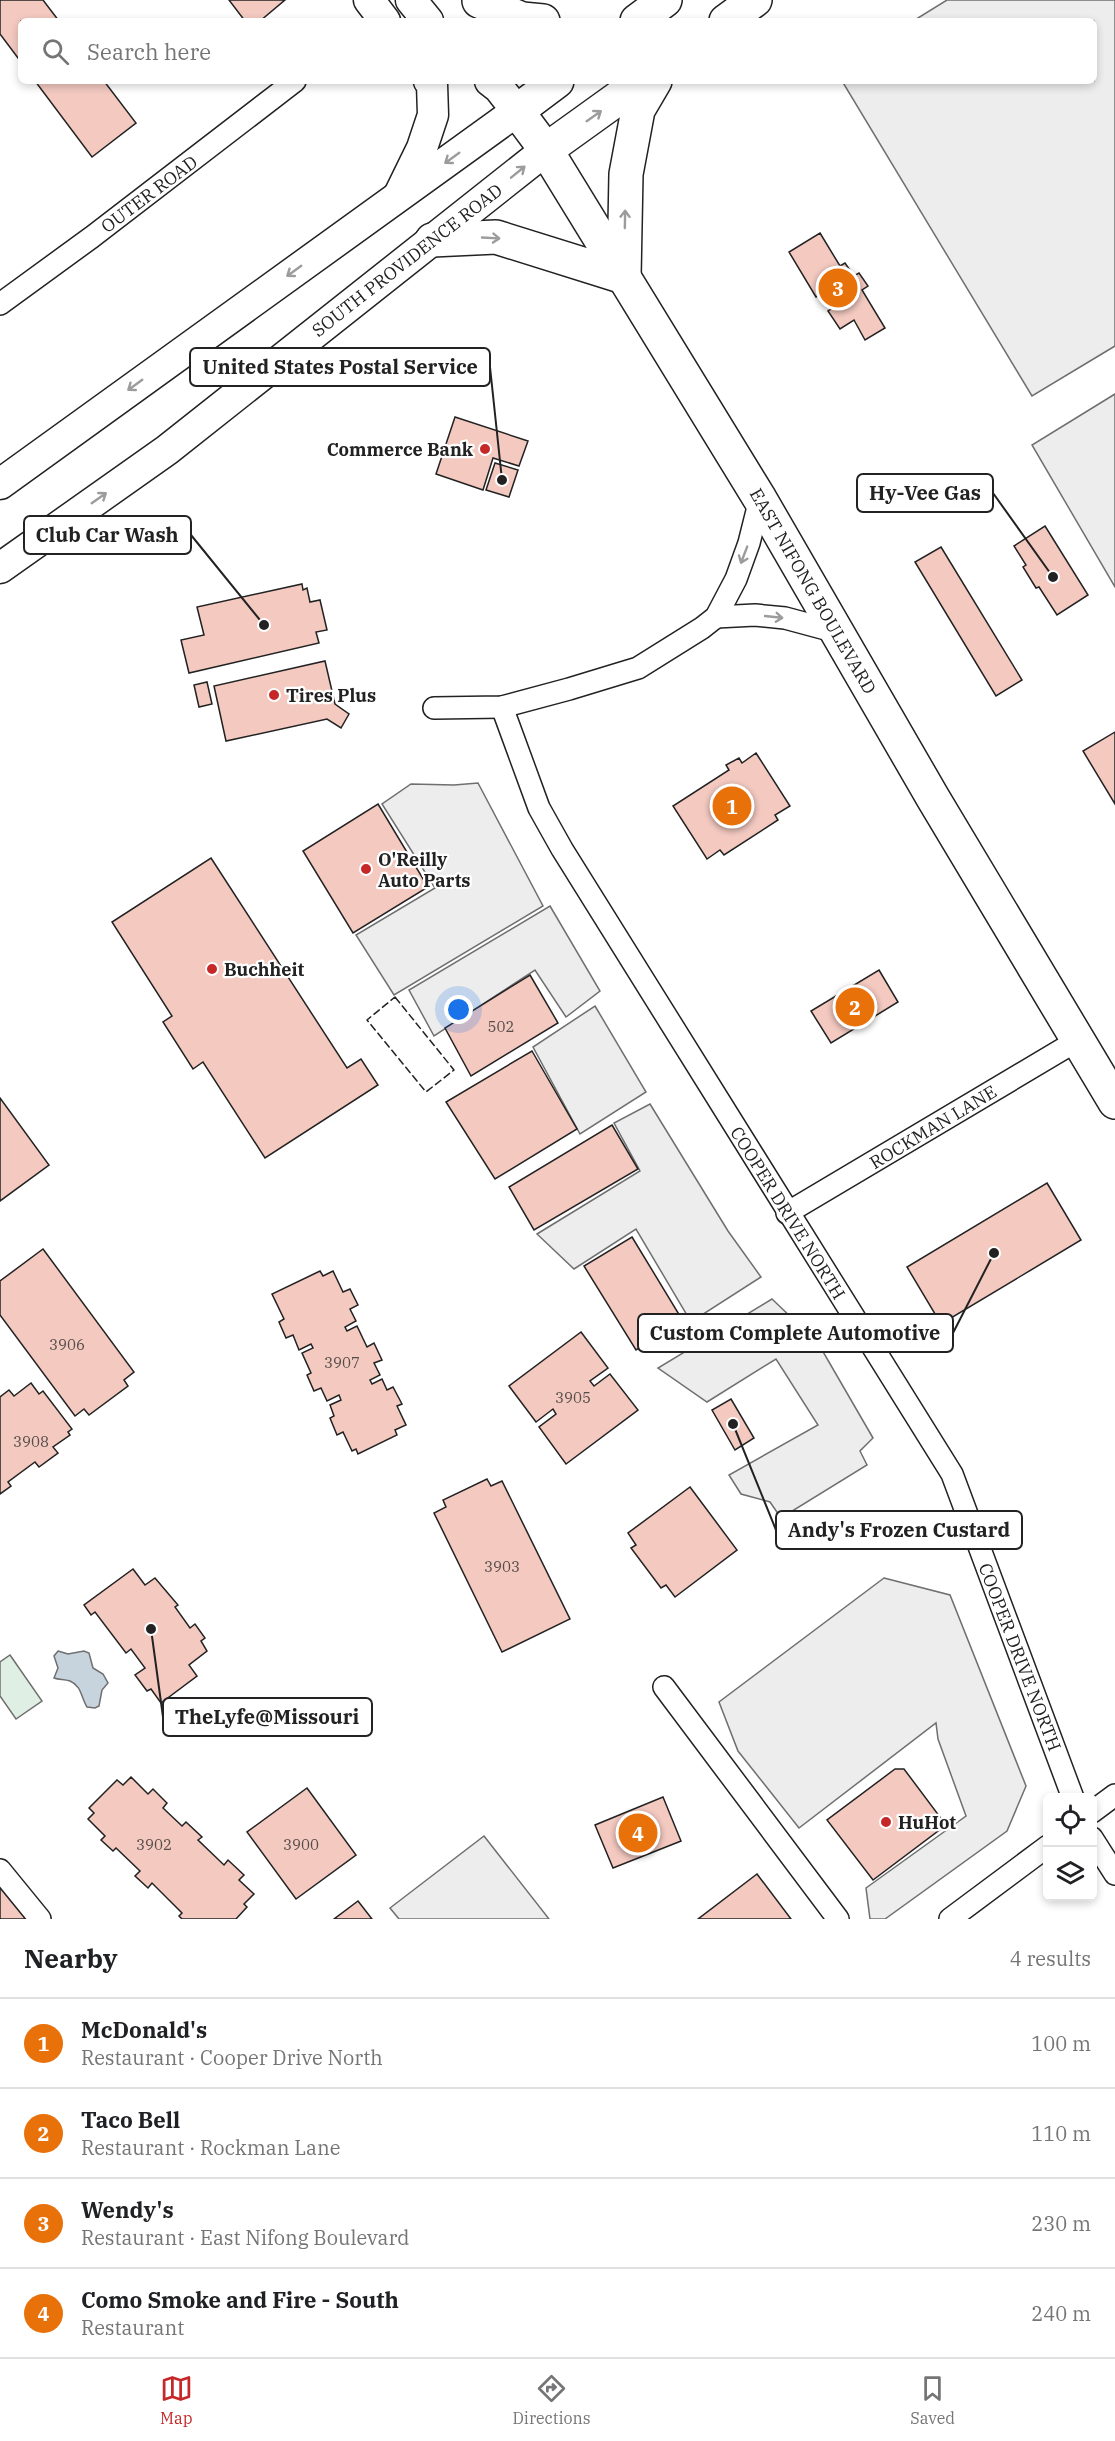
<!DOCTYPE html>
<meta charset="utf-8">
<style>
body{margin:0;font-family:"IBM Plex Serif",serif;background:#f2f2f2;color:#202124}
.controls{position:absolute;right:18px;bottom:18px;display:grid;overflow:hidden;border-radius:9px;box-shadow:0 3px 9px #0003}
.controls button{width:54px;height:54px;display:grid;place-items:center;padding:0;border:0;border-bottom:2px solid #e0e0e0;background:#fff;color:#202124;font:30px sans-serif}
.you{position:absolute;left:459px;top:1010px;width:21px;height:21px;margin:-15px;border:4px solid #fff;border-radius:50%;background:#1a73e8;box-shadow:0 0 0 9px #1a73e833}
.badge{display:grid;place-items:center;width:39px;height:39px;border-radius:50%;background:#c62828;color:#fff;font-size:20px;font-weight:700}
.pin{position:absolute;translate:-50% -50%;border:3px solid #fff;box-shadow:0 2px 6px #0006}
.list{margin:0;padding:0;list-style:none}
h2{display:flex;justify-content:space-between;align-items:center;height:78px;margin:0;padding:0 24px;font-size:26px}
h2 small{font-size:20px;font-weight:400;color:#757577}
.list li{display:grid;grid-template-columns:39px 1fr auto;gap:18px;align-items:center;box-sizing:border-box;height:90px;padding:0 24px;border-top:2px solid #e0e0e0}
.list b{display:block;font-size:22px;white-space:nowrap}
.list p{margin:0;font-size:20px;white-space:nowrap;color:#757577}
.list em{font-size:20px;font-style:normal;color:#757577}
.icon{flex:none;width:33px;height:33px;fill:none;stroke:currentColor;stroke-width:2;stroke-linecap:round;stroke-linejoin:round}
.map{position:relative;flex:none;width:1115px;height:1919px;overflow:hidden}
.search{position:absolute;background:#fff;box-shadow:0 3px 9px #0003;left:18px;right:18px;top:18px;height:66px;display:flex;align-items:center;gap:15px;box-sizing:border-box;padding:0 21px;border-radius:9px;color:#757577;font-size:22px}
.sheet{height:438px;background:#fff}
nav{display:flex;justify-content:space-around;align-items:center;box-sizing:border-box;height:84px;border-top:2px solid #e0e0e0;background:#fff;font-size:16px;color:#757577}
nav a{display:grid;justify-items:center;gap:3px}
nav .on{color:#c62828}
.map>svg:first-child{display:block}
.green{fill:#e0efe3;stroke:#6f6f6f;stroke-width:1.5}
.parking{fill:#ededed;stroke:#6f6f6f;stroke-width:1.5}
.water{fill:#c7d3dd;stroke:#6f6f6f;stroke-width:1.5}
.building{fill:#f3c9c0;stroke:#222;stroke-width:1.5}
.lines{fill:none;stroke-linecap:round;stroke-linejoin:round}
.street-casing{stroke:#222;stroke-width:24}
.secondary-casing{stroke:#222;stroke-width:33}
.primary-casing{stroke:#222;stroke-width:36}
.street{stroke:#fff;stroke-width:21}
.secondary{stroke:#fff;stroke-width:30}
.primary{stroke:#fff;stroke-width:33}
.fence{stroke:#222;stroke-width:1.5;stroke-dasharray:8 3;stroke-linecap:butt}
.oneway{stroke:#9c9c9c}
.poi-dot{fill:#c62828;stroke:#fff;stroke-width:2}
.labels{text-anchor:middle;dominant-baseline:central;stroke-width:4.5;stroke-linejoin:round;paint-order:stroke}
.number-label{font-size:15px;fill:#564c4a}
.street-label{font-size:18px;fill:#222;stroke:#fff}
.poi-label{font-size:18px;font-weight:bold;fill:#222;stroke:#fff;text-anchor:start}
.leader{fill:none;stroke:#222;stroke-width:2}
.callout-dot{fill:#222;stroke:#fff;stroke-width:2}
.callout{fill:#fff;stroke:#222;stroke-width:2}
.callout-label{font-size:20px;text-anchor:middle;font-weight:bold;fill:#222}
</style>
<div class="map">
<svg width="1115" height="1919" viewBox="0 0 1115 1919">
<rect width="100%" height="100%" fill="#fff"/>
<polygon class="green" points="10,1655 42,1701 16,1719 0,1696 0,1662"/>
<g class="parking">
<polygon points="947,0 1115,0 1115,346 1032,396 842,81 1094,81 1094,21 913,21"/>
<polygon points="1115,394 1115,587 1032,445"/>
<polygon points="478,783 543,906 394,995 356,935 435,888 382,804 411,784 454,785"/>
<polygon points="550,906 600,991 566,1017 535,970 434,1036 409,990"/>
<polygon points="595,1006 646,1092 580,1134 533,1047"/>
<polygon points="650,1104 728,1231 761,1277 691,1322 636,1229 574,1269 537,1234 640,1171 614,1123"/>
<polygon points="772,1299 818,1343 873,1438 860,1451 867,1465 781,1518 770,1502 741,1494 729,1475 818,1425 776,1359 707,1402 658,1368"/>
<polygon points="884,1578 950,1595 1026,1786 1007,1831 885,1919 870,1919 866,1888 966,1816 938,1739 936,1723 799,1828 738,1751 719,1702"/>
<polygon points="484,1836 549,1919 399,1919 390,1908"/>
</g>
<path class="water" d="M 58,1651 L 68,1654 L 84,1651 L 89,1653 L 93,1668 L 103,1674 L 108,1683 L 102,1690 L 99,1706 L 95,1708 L 87,1707 C 81,1698 82,1686 70,1681 C 64,1679 59,1680 54,1678 L 58,1668 L 54,1656 Z"/>
<g class="building">
<polygon points="0,0 43,0 59,21 21,21 21,62 0,34"/>
<polygon points="229,0 285,0 260,21 245,21"/>
<polygon points="35,81 104,81 136,123 92,157"/>
<polygon points="820,233 840,266 845,263 854,276 859,273 868,286 862,290 885,328 865,340 854,320 840,329 828,311 831,309 822,294 816,297 789,252"/>
<polygon points="455,417 528,441 519,466 493,458 483,490 436,474"/>
<polygon points="495,463 518,470 509,497 486,490"/>
<polygon points="1045,526 1088,595 1057,615 1039,587 1036,588 1023,567 1026,565 1014,546"/>
<polygon points="941,547 1022,680 996,696 915,562"/>
<polygon points="302,584 303,590 307,588 310,602 320,600 327,630 316,632 319,643 189,673 181,640 204,635 197,607"/>
<polygon points="325,661 335,704 349,714 341,728 327,719 226,741 214,686"/>
<polygon points="207,682 212,704 199,707 194,685"/>
<polygon points="1115,732 1115,804 1083,751"/>
<polygon points="756,753 790,806 775,815 778,820 724,855 720,850 707,859 673,806 729,770 726,765 739,758 742,763"/>
<polygon points="378,804 428,887 353,933 303,851"/>
<polygon points="211,858 347,1068 361,1059 378,1085 265,1158 203,1062 193,1069 163,1022 172,1016 112,922"/>
<polygon points="879,970 898,1002 831,1043 811,1011"/>
<polygon points="530,975 558,1023 471,1076 445,1028"/>
<polygon points="532,1051 577,1129 495,1179 446,1102"/>
<polygon points="0,1098 49,1165 0,1201"/>
<polygon points="612,1125 638,1169 534,1230 509,1187"/>
<polygon points="1047,1183 1081,1240 941,1324 907,1267"/>
<polygon points="632,1237 683,1321 636,1350 584,1266"/>
<polygon points="43,1249 134,1372 124,1380 128,1386 89,1415 84,1409 75,1416 0,1315 0,1281"/>
<polygon points="320,1271 323,1276 333,1271 343,1292 350,1289 358,1305 350,1309 356,1321 345,1327 347,1331 357,1326 367,1347 374,1343 382,1360 374,1363 380,1375 370,1380 372,1384 382,1379 387,1390 393,1387 402,1404 397,1406 406,1425 395,1430 397,1435 358,1454 356,1449 352,1451 343,1432 337,1435 330,1418 334,1416 330,1405 341,1400 339,1395 327,1401 321,1388 314,1391 307,1375 311,1373 302,1353 313,1348 311,1344 299,1350 293,1335 286,1338 279,1322 284,1319 272,1294"/>
<polygon points="581,1332 608,1368 590,1381 594,1386 610,1374 638,1410 566,1464 539,1427 556,1414 553,1409 536,1422 509,1386"/>
<polygon points="31,1383 39,1394 43,1391 72,1429 68,1432 70,1435 53,1447 58,1453 39,1467 35,1462 8,1482 11,1486 0,1494 0,1397 9,1390 14,1396"/>
<polygon points="731,1399 754,1438 735,1450 712,1410"/>
<polygon points="487,1479 491,1486 502,1481 570,1619 502,1652 434,1513 446,1507 443,1500"/>
<polygon points="690,1487 737,1550 675,1597 666,1585 661,1588 631,1548 636,1545 628,1533"/>
<polygon points="133,1569 145,1585 155,1578 178,1605 175,1607 190,1628 195,1624 205,1638 201,1641 207,1651 189,1665 197,1676 161,1703 151,1689 147,1691 135,1675 145,1668 131,1649 126,1653 95,1612 91,1615 84,1605"/>
<polygon points="895,1769 904,1769 946,1825 873,1880 827,1820"/>
<polygon points="131,1777 148,1794 153,1789 167,1803 163,1808 182,1826 186,1822 202,1837 198,1840 224,1865 228,1860 244,1875 239,1880 254,1894 244,1904 247,1907 236,1919 182,1919 179,1916 182,1913 152,1883 148,1888 135,1876 140,1871 116,1848 113,1851 101,1840 105,1836 88,1819 94,1813 89,1808 117,1780 123,1785"/>
<polygon points="307,1788 356,1855 296,1899 247,1832"/>
<polygon points="663,1797 681,1841 613,1868 595,1825"/>
<polygon points="757,1874 791,1919 698,1919"/>
<polygon points="0,1884 26,1919 0,1919"/>
<polygon points="358,1901 372,1919 334,1919"/>
</g>
<g class="lines">
<g class="street-casing">
<g id="street">
<polyline points="0,304 92,237 295,81"/>
<polyline points="716,617 755,615 785,618 837,632"/>
<polyline points="502,707 539,808 562,849 952,1474 1073,1798"/>
<polyline points="434,708 502,707 569,689 638,668 702,628 716,617 736,579 749,543 760,499"/>
<polyline points="787,1213 1078,1040"/>
<polyline points="664,1687 838,1919"/>
<polyline points="1092,1812 1115,1795"/>
<polyline points="1092,1838 1115,1874"/>
<polyline points="0,1870 40,1919"/>
<polyline points="950,1919 1048,1846"/>
</g>
</g>
<g class="secondary-casing">
<g id="secondary">
<polyline points="369,0 385,21"/>
<polyline points="411,0 428,21"/>
<polyline points="400,193 422,148 433,115 432,84 429,81"/>
<polyline points="0,484 517,111 499,88 490,81"/>
<polyline points="0,568 167,450 546,150"/>
</g>
</g>
<g class="primary-casing">
<g id="primary">
<polyline points="479,1 522,19 543,21"/>
<polyline points="637,21 665,0"/>
<polyline points="726,21 755,0"/>
<polyline points="557,81 517,111 546,150 760,499 933,798 1115,1102"/>
<polyline points="546,150 642,81"/>
<polyline points="432,240 496,237 624,277 626,174 638,110 655,81"/>
</g>
</g>
<use href="#street" class="street"/>
<use href="#secondary" class="secondary"/>
<use href="#primary" class="primary"/>
<polygon class="fence" points="395,997 454,1070 426,1092 367,1020"/>
</g>
<defs><path id="oneway-shaft" d="M-6 0H5M1.5-3L5.5 0L1.5 3" fill="none" stroke-width="1.6" stroke-linecap="round" stroke-linejoin="round" transform="scale(1.5)"/></defs>
<g class="oneway">
<use href="#oneway-shaft" transform="translate(594 116) rotate(-35)"/>
<use href="#oneway-shaft" transform="translate(452 158) rotate(144)"/>
<use href="#oneway-shaft" transform="translate(518 172) rotate(-39)"/>
<use href="#oneway-shaft" transform="translate(625 219) rotate(-89)"/>
<use href="#oneway-shaft" transform="translate(491 238) rotate(3)"/>
<use href="#oneway-shaft" transform="translate(294 271) rotate(144)"/>
<use href="#oneway-shaft" transform="translate(135 385) rotate(144)"/>
<use href="#oneway-shaft" transform="translate(99 498) rotate(-35)"/>
<use href="#oneway-shaft" transform="translate(744 555) rotate(111)"/>
<use href="#oneway-shaft" transform="translate(774 617) rotate(6)"/>
</g>
<g class="poi-dot">
<circle cx="485" cy="449" r="6"/>
<circle cx="274" cy="695" r="6"/>
<circle cx="366" cy="869" r="6"/>
<circle cx="212" cy="969" r="6"/>
<circle cx="886" cy="1822" r="6"/>
</g>
<g class="labels">
<g class="number-label">
<text x="501" y="1026">502</text>
<text x="67" y="1344">3906</text>
<text x="342" y="1362">3907</text>
<text x="573" y="1397">3905</text>
<text x="31" y="1441">3908</text>
<text x="502" y="1566">3903</text>
<text x="154" y="1844">3902</text>
<text x="301" y="1844">3900</text>
</g>
<g class="street-label">
<text transform="translate(149 194) rotate(-37)">OUTER ROAD</text>
<text transform="translate(407 260) rotate(-38)">SOUTH PROVIDENCE ROAD</text>
<text transform="translate(813 591) rotate(60)">EAST NIFONG BOULEVARD</text>
<text transform="translate(933 1127) rotate(-31)">ROCKMAN LANE</text>
<text transform="translate(788 1213) rotate(58)">COOPER DRIVE NORTH</text>
<text transform="translate(1020 1657) rotate(69)">COOPER DRIVE NORTH</text>
</g>
<g class="poi-label">
<text x="473" y="449" text-anchor="end">Commerce Bank</text>
<text x="286" y="695">Tires Plus</text>
<text x="378" y="859">O'Reilly<tspan x="378" dy="21">Auto Parts</tspan></text>
<text x="224" y="969">Buchheit</text>
<text x="898" y="1822">HuHot</text>
</g>
</g>
<path class="leader" d="M502 480L490 367M1053 577L993 493M264 625L191 535M994 1253L953 1333M733 1424L776 1530M151 1629L163 1717"/>
<g class="callout-dot">
<circle cx="502" cy="480" r="6"/>
<circle cx="1053" cy="577" r="6"/>
<circle cx="264" cy="625" r="6"/>
<circle cx="994" cy="1253" r="6"/>
<circle cx="733" cy="1424" r="6"/>
<circle cx="151" cy="1629" r="6"/>
</g>
<g class="callout">
<rect x="190" y="348" width="300" height="38" rx="6"/>
<rect x="857" y="474" width="136" height="38" rx="6"/>
<rect x="24" y="516" width="167" height="38" rx="6"/>
<rect x="638" y="1314" width="315" height="38" rx="6"/>
<rect x="776" y="1511" width="246" height="38" rx="6"/>
<rect x="163" y="1698" width="209" height="38" rx="6"/>
</g>
<g class="callout-label">
<text x="340" y="374">United States Postal Service</text>
<text x="925" y="500">Hy-Vee Gas</text>
<text x="107" y="542">Club Car Wash</text>
<text x="795" y="1340">Custom Complete Automotive</text>
<text x="899" y="1537">Andy's Frozen Custard</text>
<text x="267" y="1724">TheLyfe@Missouri</text>
</g>
</svg>
<div class="controls">
<button><svg class="icon" aria-label="locate" viewBox="0 0 24 24"><circle cx="12" cy="12" r="6"/><path d="M12 2v4M12 18v4M2 12h4M18 12h4"/></svg></button>
<button><svg class="icon" aria-label="layers" viewBox="0 0 24 24"><path d="M12 4l9 5-9 5-9-5zM3 14l9 5 9-5"/></svg></button>
</div>
<div class="you"></div>
<div class="pin badge" style="left:732px;top:806px;background:#e8710a">1</div>
<div class="pin badge" style="left:855px;top:1007px;background:#e8710a">2</div>
<div class="pin badge" style="left:838px;top:288px;background:#e8710a">3</div>
<div class="pin badge" style="left:638px;top:1833px;background:#e8710a">4</div>
<div class="search"><svg class="icon" aria-label="search" viewBox="0 0 24 24"><circle cx="10" cy="10" r="6"/><path d="M15 15l6 6"/></svg>Search here</div>
</div>
<section class="sheet">
<h2>Nearby<small>4 results</small></h2>
<ul class="list">
<li><span class="badge" style="background:#e8710a">1</span><div><b>McDonald's</b><p>Restaurant · Cooper Drive North</p></div><em>100 m</em></li>
<li><span class="badge" style="background:#e8710a">2</span><div><b>Taco Bell</b><p>Restaurant · Rockman Lane</p></div><em>110 m</em></li>
<li><span class="badge" style="background:#e8710a">3</span><div><b>Wendy's</b><p>Restaurant · East Nifong Boulevard</p></div><em>230 m</em></li>
<li><span class="badge" style="background:#e8710a">4</span><div><b>Como Smoke and Fire - South</b><p>Restaurant</p></div><em>240 m</em></li>
</ul>
</section>
<nav>
<a class="on"><svg class="icon" aria-label="map" viewBox="0 0 24 24"><path d="M3 6l6-2 6 2 6-2v14l-6 2-6-2-6 2zM9 4v14M15 6v14"/></svg>Map</a>
<a><svg class="icon" aria-label="directions" viewBox="0 0 24 24"><path d="M12 3l9 9-9 9-9-9zM9 14v-3h6M13 9l2 2-2 2"/></svg>Directions</a>
<a><svg class="icon" aria-label="saved" viewBox="0 0 24 24"><path d="M7 4h10v16l-5-4-5 4z"/></svg>Saved</a>
</nav>
